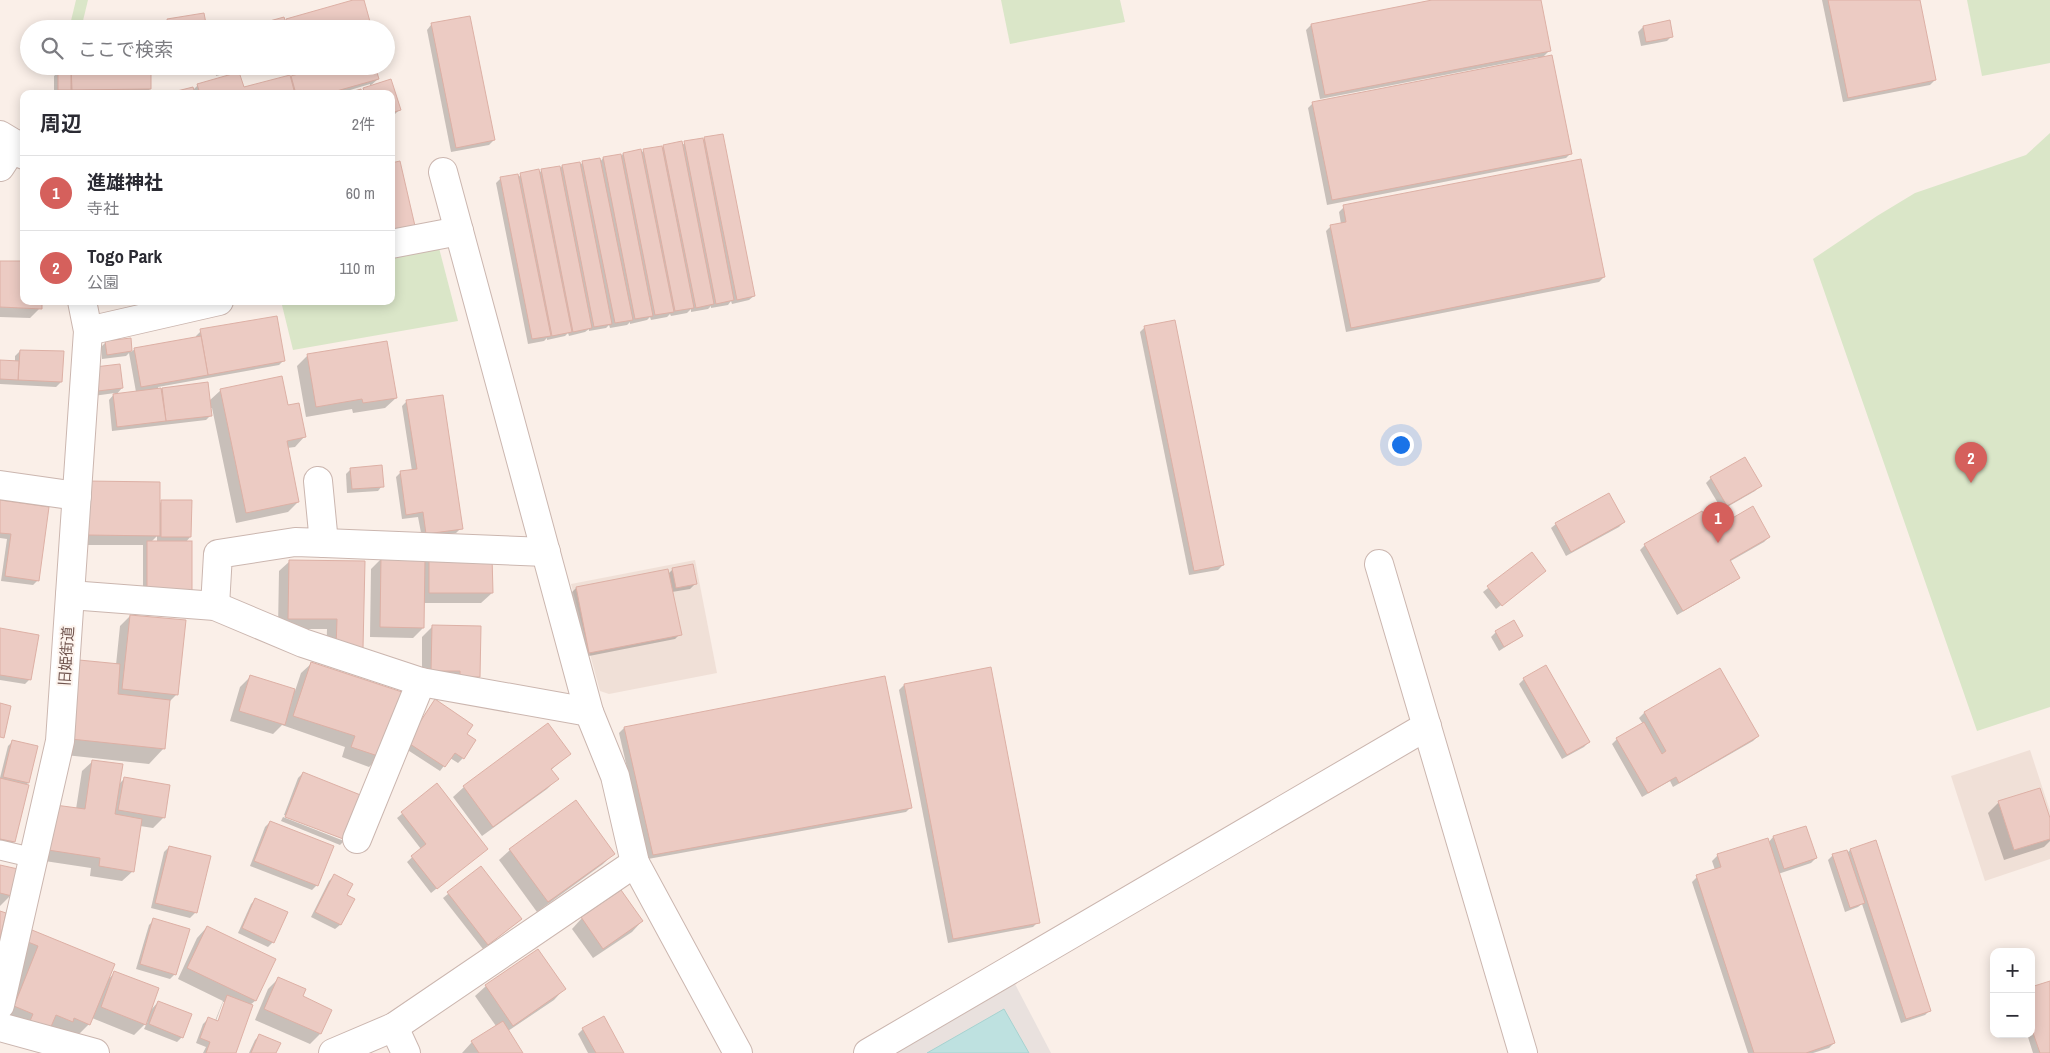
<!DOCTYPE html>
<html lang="ja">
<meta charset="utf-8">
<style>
body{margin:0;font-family:"Archivo Narrow","Noto Sans JP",sans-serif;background:#f7f7f7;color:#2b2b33}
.controls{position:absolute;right:15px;bottom:15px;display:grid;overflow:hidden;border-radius:10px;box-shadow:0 2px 12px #0003}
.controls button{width:45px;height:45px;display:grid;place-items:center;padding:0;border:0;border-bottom:1px solid #e1e1e2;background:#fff;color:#2b2b33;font:25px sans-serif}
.you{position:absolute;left:1400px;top:444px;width:18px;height:18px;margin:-12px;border:4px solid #fff;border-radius:50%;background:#1a73e8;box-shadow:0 0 0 8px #1a73e833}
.badge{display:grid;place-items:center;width:32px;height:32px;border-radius:50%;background:#d5605c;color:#fff;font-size:16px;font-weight:700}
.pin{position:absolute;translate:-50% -41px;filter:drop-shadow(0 1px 2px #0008)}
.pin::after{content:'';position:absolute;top:26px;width:18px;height:15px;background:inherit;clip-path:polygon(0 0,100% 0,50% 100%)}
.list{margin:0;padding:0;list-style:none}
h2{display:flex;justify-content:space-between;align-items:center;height:65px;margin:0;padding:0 20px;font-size:21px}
h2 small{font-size:16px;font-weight:400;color:#7c7c81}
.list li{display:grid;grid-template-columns:32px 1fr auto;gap:15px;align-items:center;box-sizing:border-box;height:75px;padding:0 20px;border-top:1px solid #e1e1e2}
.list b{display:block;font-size:19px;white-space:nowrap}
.list p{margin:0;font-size:16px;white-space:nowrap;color:#7c7c81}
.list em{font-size:16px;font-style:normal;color:#7c7c81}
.icon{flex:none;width:28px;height:28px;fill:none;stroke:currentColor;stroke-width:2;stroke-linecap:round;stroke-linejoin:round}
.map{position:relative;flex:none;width:2050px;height:1053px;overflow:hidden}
.search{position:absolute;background:#fff;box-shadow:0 2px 12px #0003;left:20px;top:20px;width:375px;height:55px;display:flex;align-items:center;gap:12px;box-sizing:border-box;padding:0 18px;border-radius:28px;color:#7c7c81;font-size:19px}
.panel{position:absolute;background:#fff;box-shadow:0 2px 12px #0003;left:20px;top:90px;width:375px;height:215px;border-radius:10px}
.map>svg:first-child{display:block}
.residential{fill:#f0e0d7}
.industrial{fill:#e9e1de}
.green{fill:#dae6c8}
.water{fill:#bee1e0;stroke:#a6d2d0}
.shadow{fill:#0003;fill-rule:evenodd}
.building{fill:#eccbc3;stroke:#ddb0a5}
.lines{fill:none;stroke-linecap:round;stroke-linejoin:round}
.lane-casing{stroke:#cbb6af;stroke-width:21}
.street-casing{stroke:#cbb6af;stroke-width:30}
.lane{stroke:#fff;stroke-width:19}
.street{stroke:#fff;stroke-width:28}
.labels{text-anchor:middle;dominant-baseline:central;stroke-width:4;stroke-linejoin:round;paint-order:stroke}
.street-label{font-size:15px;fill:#71554f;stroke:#fdf4ee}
</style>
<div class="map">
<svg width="2050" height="1053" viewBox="0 0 2050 1053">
<rect width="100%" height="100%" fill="#faefe8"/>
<g class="residential">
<polygon points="695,560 717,673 609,694 600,691 571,584"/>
<polygon points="2030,750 2050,811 2050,859 1985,881 1951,776"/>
</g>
<polygon class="industrial" points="1015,984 1051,1053 896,1053"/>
<g class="green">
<polygon points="76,0 88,0 81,29 69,29"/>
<polygon points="1001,0 1120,0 1125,22 1010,44"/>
<polygon points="1967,0 2050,0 2050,63 1982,76"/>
<polygon points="2050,133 2050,707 1977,731 1813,259 1877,216 1915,193 2026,155"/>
<polygon points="439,248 458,321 293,350 281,301 391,301 391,256"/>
</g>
<polygon class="water" points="1004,1009 1029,1053 927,1053"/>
<g class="shadow">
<polygon points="1438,0 1540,0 1550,50 1542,58 1571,153 1566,158 1327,205 1308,108 1313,103 1538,59 1538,57 1320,99 1306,30 1311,25"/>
<polygon points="1822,0 1919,0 1935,80 1930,85 1843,102"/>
<polygon points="168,21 206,29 164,29 163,26"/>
<polygon points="431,25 494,140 489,145 451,152 427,30"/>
<polygon points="1643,27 1672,36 1667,41 1641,46 1638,32"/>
<polygon points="61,66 150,66 150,89 145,94 54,94 54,76 59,71 61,71"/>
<polygon points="177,66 208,66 179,72"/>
<polygon points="214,66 253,66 216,76"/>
<polygon points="305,66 374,66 378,79 370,86 370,84 337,94 169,94 193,90 198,85 243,89 307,73"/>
<polygon points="390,80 400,109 395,114 391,115 391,94 349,94 360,92 364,89"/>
<polygon points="705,138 754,296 749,300 732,304 731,301 728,305 711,308 711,306 708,309 691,312 691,309 687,313 671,316 670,314 667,317 651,320 650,317 647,320 630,324 630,322 627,325 610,328 609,325 606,328 589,331 589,329 585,332 569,336 568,333 565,336 547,340 547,338 544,341 528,344 496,183 501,178 518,178 521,174 539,173 542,170 559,169 562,166 579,163 580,165 583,162 600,162 603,158 620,155 620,157 623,154 641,153 644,150 661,149 664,146 682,145 685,143 702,141"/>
<polygon points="1344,207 1604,277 1599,282 1346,332 1326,231 1331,226 1341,224 1339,212"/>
<polygon points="0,262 24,301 40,308 30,318 0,317"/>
<polygon points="1145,327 1223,565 1218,570 1189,575 1140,332"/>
<polygon points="201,331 284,360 279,365 158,387 158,389 207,383 209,401 221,390 287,406 305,436 295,447 287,448 298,502 288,512 236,523 212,408 210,408 211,415 206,420 112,431 109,400 115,393 93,396 90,373 122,388 116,395 136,392 129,353 126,356 102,359 101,347 106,342 130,339 131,352 135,349 196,338 196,336"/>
<polygon points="20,351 61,382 56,387 0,384 0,362 15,362 15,356"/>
<polygon points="308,355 396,398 385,408 353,413 352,409 306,417 297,366"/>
<polygon points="407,401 461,528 456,533 422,538 418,517 402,519 396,477 401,472 412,471 402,406"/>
<polygon points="351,469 382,486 378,491 347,493 346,474"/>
<polygon points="1711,478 1760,486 1755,491 1722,510 1706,483"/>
<path d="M 77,493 L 158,505 L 162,501 L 190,537 L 143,596 L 143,545 L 77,545 ZM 157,536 L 157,542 L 151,542 Z"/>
<polygon points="0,502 38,580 33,585 1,581 7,539 0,538"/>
<polygon points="1624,522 1619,527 1566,556 1551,528 1556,524"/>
<polygon points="1712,531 1769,537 1764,542 1729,562 1738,577 1734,582 1677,615 1640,550 1645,545"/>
<polygon points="1531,554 1545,571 1496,609 1483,592"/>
<polygon points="429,558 492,593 481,603 423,603 423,628 413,638 370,637 371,569 381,559 424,563"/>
<polygon points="290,561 362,648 326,658 327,629 278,629 279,571"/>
<polygon points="673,569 695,584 690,589 672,592 680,634 675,639 584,657 571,593 576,588 668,574"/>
<polygon points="130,616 177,694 169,702 164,748 149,764 56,754 116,665 120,626"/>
<polygon points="432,627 479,676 468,686 422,681 422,637"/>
<polygon points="0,629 30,679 25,684 0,680"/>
<polygon points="1496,632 1522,636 1499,651 1491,637"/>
<polygon points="312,663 380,756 369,767 342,757 345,747 282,725 273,734 230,721 240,687 250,677 295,691 301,673"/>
<polygon points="1720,670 1758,736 1753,741 1673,787 1670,781 1642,797 1612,744 1617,739 1643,724 1639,718 1644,713"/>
<polygon points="1524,679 1589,742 1584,747 1562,759 1519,684"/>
<polygon points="904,685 1038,922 1033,927 948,943 899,690"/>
<polygon points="435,701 465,734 463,758 458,763 450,758 440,771 403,747"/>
<polygon points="624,728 911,807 906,812 648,859 619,733"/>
<polygon points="13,741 28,783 26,785 14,842 9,847 0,844 0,778 8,746"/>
<polygon points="569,754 551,770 557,779 547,789 482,836 453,797 464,787"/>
<polygon points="93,761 119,784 124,779 164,817 153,828 140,826 133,871 122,881 90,876 91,868 38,860 76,809 82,771"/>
<polygon points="303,773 344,838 284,815 298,778"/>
<polygon points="437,785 481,853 431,893 407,862 421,849 397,818"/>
<polygon points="1999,802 2050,822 2050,841 2044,847 2004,860 1988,813"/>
<polygon points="283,817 344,841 340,845 281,821"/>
<polygon points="270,822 317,885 312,890 250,866 265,827"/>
<polygon points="1805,827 1816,858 1811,863 1778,874 1834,1043 1829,1048 1813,1053 1748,1053 1692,882 1697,877 1715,870 1712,861 1717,856 1767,839 1768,843 1773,837"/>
<polygon points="169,847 209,857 195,913 190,918 151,908 164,852"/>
<polygon points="510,850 613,854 603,864 537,912 499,860"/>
<polygon points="1850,850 1930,1010 1925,1015 1901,1023 1862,904 1858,907 1845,912 1828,860 1833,855 1847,853"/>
<polygon points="0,866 11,895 0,906"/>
<polygon points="480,868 521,919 483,949 443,898"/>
<polygon points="334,876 346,896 353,899 340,925 335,929 311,917 329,881"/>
<polygon points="256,899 273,942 268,947 238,933 251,904"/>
<polygon points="582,918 642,921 632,932 593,958 572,929"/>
<polygon points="154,920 175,974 170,979 136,969 149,925"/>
<path d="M 207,927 L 274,959 L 255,1001 L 250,1005 L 234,1053 L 203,1053 L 206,1047 L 196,1043 L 203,1024 L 208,1019 L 215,1021 L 223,1001 L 178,979 L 197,938 ZM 223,1002 L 226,1002 L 217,1027 L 214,1026 Z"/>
<polygon points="32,932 107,981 115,972 150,1011 158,1002 182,1037 177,1042 144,1029 148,1021 134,1035 92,1018 89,1024 74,1039 0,1022 17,947"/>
<polygon points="538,950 564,989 554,1000 508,1031 522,1053 462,1053 472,1042 496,1026 475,996 486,986"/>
<polygon points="278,979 301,997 320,1034 310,1044 255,1020 268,989"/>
<polygon points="2050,982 2050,1053 2033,1053 2027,1034 2031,1034 2031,988"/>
<polygon points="583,1029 622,1053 588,1053 578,1034"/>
<polygon points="260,1035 275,1053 249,1053 255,1040"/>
</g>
<g class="building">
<polygon points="353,0 364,0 372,29 289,29 286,19"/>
<polygon points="1432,0 1541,0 1551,51 1325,95 1311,24"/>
<polygon points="1828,0 1920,0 1936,80 1848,98"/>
<polygon points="204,13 207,29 169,29 167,19"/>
<polygon points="470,16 495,140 456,148 431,23"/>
<polygon points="284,17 288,29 241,29"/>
<polygon points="1670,20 1673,37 1646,42 1643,26"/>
<polygon points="1552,55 1572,154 1332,200 1312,102"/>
<polygon points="71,66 151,66 151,89 72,90"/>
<polygon points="220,66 242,66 221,72"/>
<polygon points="311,66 375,66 379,79 326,94 296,94 291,76 312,70"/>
<rect x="58" y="69" width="13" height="21"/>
<polygon points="239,72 244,87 290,75 295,94 200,94 197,84"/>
<polygon points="391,79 401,110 391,113 391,94 365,94 363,88"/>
<polygon points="193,87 195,94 165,94"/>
<polygon points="361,89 362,94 344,94"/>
<polygon points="723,134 755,296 737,300 704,137"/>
<polygon points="703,138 734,300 716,304 684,141"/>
<polygon points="682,141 714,304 696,308 663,145"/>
<polygon points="662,146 694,308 675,311 643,149"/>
<polygon points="641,149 674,312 655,315 623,153"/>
<polygon points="621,154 653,316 635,319 603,157"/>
<polygon points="600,158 633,320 615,323 582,161"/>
<polygon points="1581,159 1605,277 1351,328 1330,225 1346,222 1343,205"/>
<polygon points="400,161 415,226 391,232 391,163"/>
<polygon points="580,162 612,324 594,327 562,165"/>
<polygon points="560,166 592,328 573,332 541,169"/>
<polygon points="539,169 572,332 552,336 520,173"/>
<polygon points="518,174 551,336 532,339 500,177"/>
<polygon points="0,261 24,261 24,301 42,301 42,309 0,307"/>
<polygon points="277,316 285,361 208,375 200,329"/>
<polygon points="1175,320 1224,565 1194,571 1144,326"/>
<polygon points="201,336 208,375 141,387 134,348"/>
<polygon points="131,338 132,351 107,355 105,341"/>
<polygon points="387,341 397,398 363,403 362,399 316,407 307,354"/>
<polygon points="20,350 64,351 62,382 18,380"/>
<polygon points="0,360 19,361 18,380 0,379"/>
<polygon points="120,364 123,388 98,391 95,367"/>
<polygon points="282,376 288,405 299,403 306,437 287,441 299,502 246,513 220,389"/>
<polygon points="208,382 212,416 166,421 162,388"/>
<polygon points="161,388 166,421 117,427 113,394"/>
<polygon points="443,395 463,529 426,534 423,512 406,515 400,471 417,469 406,400"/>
<polygon points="1745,457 1762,486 1727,506 1710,477"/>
<polygon points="382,465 384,487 352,489 350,468"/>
<polygon points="87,481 160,482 160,536 87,535"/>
<polygon points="1609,493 1625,522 1571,552 1555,523"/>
<polygon points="0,500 49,507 39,581 5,576 11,534 0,533"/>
<polygon points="161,500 192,500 191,537 161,537"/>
<polygon points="1753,506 1770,537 1730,560 1740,578 1683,611 1644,544 1702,511 1712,530"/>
<rect x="147" y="541" width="45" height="51"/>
<polygon points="1532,552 1546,571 1502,606 1487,586"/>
<polygon points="429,556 492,556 493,593 429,593"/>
<polygon points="381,557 425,558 424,628 380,627"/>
<polygon points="289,560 365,561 363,648 336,648 337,619 288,619"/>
<polygon points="693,564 697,584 676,588 672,568"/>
<polygon points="668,569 682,635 589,653 576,587"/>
<polygon points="130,615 186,620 178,695 122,689"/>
<polygon points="1514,620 1523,636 1504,647 1495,631"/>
<polygon points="432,625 481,626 480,677 460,677 460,671 431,671"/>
<polygon points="0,628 39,635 31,680 0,675"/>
<polygon points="79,660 120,664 118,694 170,700 165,749 71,739"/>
<polygon points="311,662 402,692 381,757 351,747 355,736 293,716"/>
<polygon points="1546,665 1590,742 1567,755 1523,678"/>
<polygon points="991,667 1040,923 953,939 904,684"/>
<polygon points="1720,668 1759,736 1679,783 1676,777 1648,793 1616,738 1644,722 1662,754 1666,751 1644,712"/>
<polygon points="250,675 295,689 285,725 239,711"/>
<polygon points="885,676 912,808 653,855 624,727"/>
<polygon points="435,699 473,725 467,734 476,740 464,759 455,753 445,767 407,742"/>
<polygon points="0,703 11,706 4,738 0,737"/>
<polygon points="548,723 571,754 551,769 559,779 493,827 463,786"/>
<polygon points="12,740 38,746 29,783 3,777"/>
<polygon points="92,760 123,764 115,814 142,819 134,872 99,866 100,858 48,850 55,805 85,809"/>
<polygon points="303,772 363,796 346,840 285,817"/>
<polygon points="124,777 170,785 165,818 118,810"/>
<polygon points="0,778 29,785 15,842 0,839"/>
<polygon points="437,783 488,849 437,889 411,856 426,844 401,812"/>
<polygon points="2040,788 2050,818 2050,839 2014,850 1998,801"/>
<polygon points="576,800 615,854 548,902 509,849"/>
<polygon points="270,821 334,846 318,886 254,861"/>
<polygon points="1806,826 1817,858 1784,869 1773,836"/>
<polygon points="1768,838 1835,1043 1806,1053 1754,1053 1696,875 1721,867 1717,854"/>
<polygon points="1876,840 1931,1011 1906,1019 1850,849"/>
<polygon points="169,846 211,856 197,913 155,903"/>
<polygon points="1847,850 1865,903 1850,908 1832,854"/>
<polygon points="0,865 18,869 12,896 0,893"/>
<polygon points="481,866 522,919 488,945 447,892"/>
<polygon points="334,874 353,884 347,895 355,899 341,925 315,912"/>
<polygon points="621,890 643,921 603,949 581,917"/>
<polygon points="255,898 288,912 274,943 242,928"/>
<polygon points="0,911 6,913 0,939"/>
<polygon points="153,918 190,929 176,975 140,964"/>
<polygon points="207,926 276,959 256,1001 187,968"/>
<polygon points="32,930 115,964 90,1025 74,1018 73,1022 56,1015 50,1029 30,1021 33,1014 14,1006 38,946 28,942"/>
<polygon points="538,949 566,989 513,1026 485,985"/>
<polygon points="114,971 159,988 146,1025 101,1007"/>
<polygon points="278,977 306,989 303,996 332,1010 321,1034 264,1009"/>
<polygon points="2050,981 2050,1053 2040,1053 2031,1027 2031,987"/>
<polygon points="227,995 253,1005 236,1053 206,1053 210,1042 200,1038 208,1017 218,1021"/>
<polygon points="158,1001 192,1014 183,1038 149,1024"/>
<polygon points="604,1016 624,1053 596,1053 582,1028"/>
<polygon points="503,1021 523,1053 479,1053 471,1041"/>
<polygon points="259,1034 281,1043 276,1053 251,1053"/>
</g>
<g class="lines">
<g class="lane-casing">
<polyline id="lane" points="0,850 34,858"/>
</g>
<g class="street-casing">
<g id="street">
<polyline points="0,135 15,144 24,155"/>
<polyline points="0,167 15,144"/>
<polyline points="443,172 589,712 615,776 635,863 738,1053"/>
<polyline points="391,244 459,231"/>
<polyline points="88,331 219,301"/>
<polyline points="0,485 77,496"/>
<polyline points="324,543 546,552"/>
<polyline points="1379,564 1523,1053"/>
<polyline points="70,595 215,606 303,643 421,682 589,712"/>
<polyline points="215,606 218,554 295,542 324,543 318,481"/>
<polyline points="357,839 421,682"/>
<polyline points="0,1005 60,741 88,331 82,301"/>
<polyline points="0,1027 95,1053"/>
<polyline points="394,1027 406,1053"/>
<polyline points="333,1053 394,1027 635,863"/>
<polyline points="868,1053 1427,726"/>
</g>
</g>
<use href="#lane" class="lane"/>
<use href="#street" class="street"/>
</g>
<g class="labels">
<g class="street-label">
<text transform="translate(66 656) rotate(-86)">旧姫街道</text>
</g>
</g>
</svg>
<div class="controls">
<button>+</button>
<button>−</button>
</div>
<div class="you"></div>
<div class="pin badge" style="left:1718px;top:543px">1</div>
<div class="pin badge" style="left:1971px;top:483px">2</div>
<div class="search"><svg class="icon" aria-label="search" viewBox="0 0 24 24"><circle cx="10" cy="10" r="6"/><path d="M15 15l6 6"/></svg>ここで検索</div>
<section class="panel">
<h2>周辺<small>2件</small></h2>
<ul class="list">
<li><span class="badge">1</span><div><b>進雄神社</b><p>寺社</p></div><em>60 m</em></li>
<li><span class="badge">2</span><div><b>Togo Park</b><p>公園</p></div><em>110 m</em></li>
</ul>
</section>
</div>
